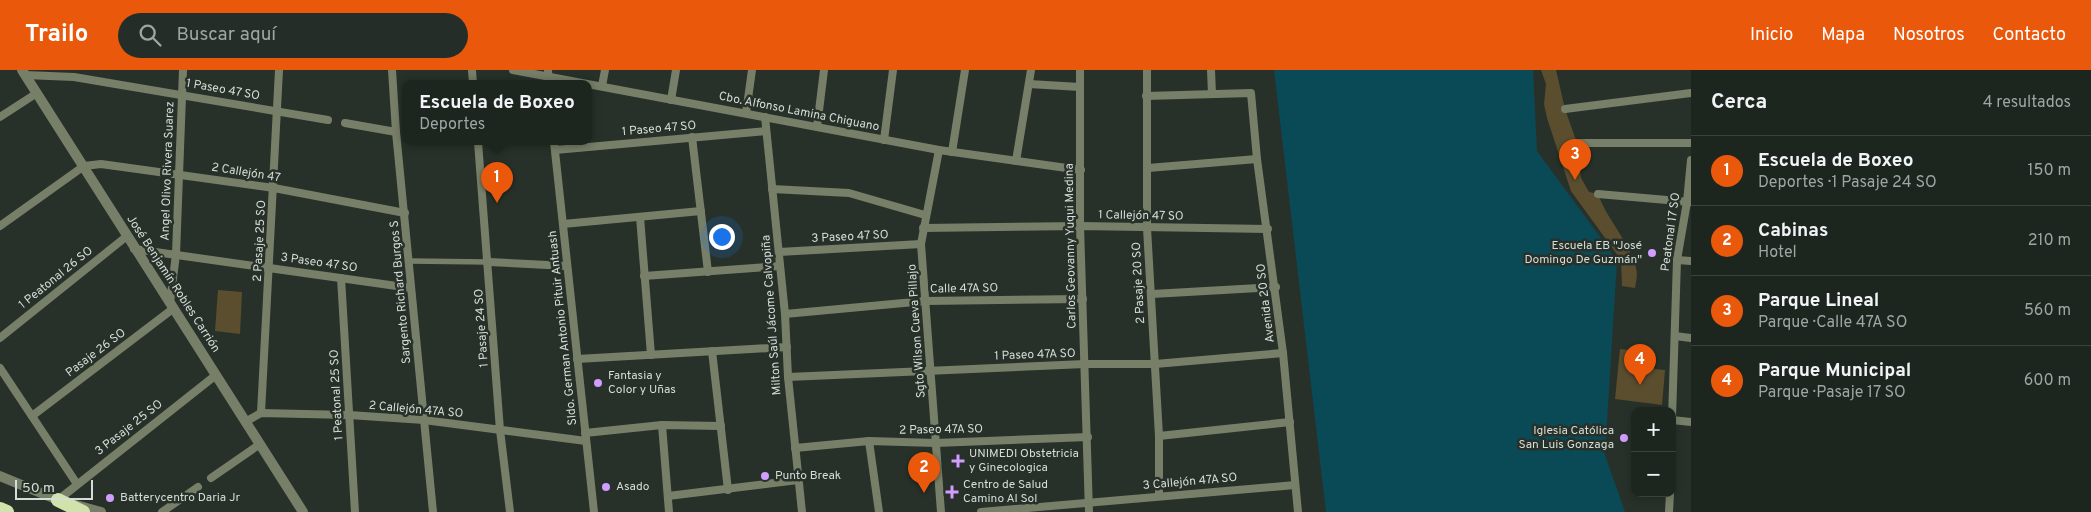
<!DOCTYPE html>
<html lang="es">
<meta charset="utf-8">
<style>
body{margin:0;font-family:Overpass,sans-serif;background:#252d28;color:#f1f3f6}
.controls{position:absolute;right:15px;bottom:15px;display:grid;overflow:hidden;border-radius:10px;box-shadow:0 2px 8px #0003}
.controls button{width:45px;height:45px;display:grid;place-items:center;padding:0;border:0;border-bottom:1px solid #3b423d;background:#1d251f;color:#f1f3f6;font:25px sans-serif}
.scale{position:absolute;left:15px;bottom:12px;width:78px;box-sizing:border-box;padding-left:5px;border:2px solid #d6dcd7;border-top:0;font-size:14px;line-height:18px;white-space:nowrap;color:#d6dcd7;-webkit-text-stroke:4px #273129;paint-order:stroke}
.you{position:absolute;left:721px;top:166px;width:18px;height:18px;margin:-12px;border:4px solid #fff;border-radius:50%;background:#1a73e8;box-shadow:0 0 0 8px #1a73e833}
.badge{display:grid;place-items:center;width:32px;height:32px;border-radius:50%;background:#ea580c;color:#fff;font-size:16px;font-weight:700}
.pin{position:absolute;translate:-50% -41px;filter:drop-shadow(0 1px 2px #0008)}
.pin::after{content:'';position:absolute;top:26px;width:18px;height:15px;background:inherit;clip-path:polygon(0 0,100% 0,50% 100%)}
.popup{position:absolute;left:402px;top:10px;width:190px;height:65px;box-sizing:border-box;display:grid;place-content:center;border-radius:10px;background:#1d251f;filter:drop-shadow(0 1px 4px #0005);font-size:16px;white-space:nowrap;color:#a0a5a4}
.popup b{font-size:19px;color:#f1f3f6}
.popup::after{content:'';position:absolute;left:50%;top:100%;margin-left:-10px;border:10px solid transparent;border-top-color:#1d251f}
.list{margin:0;padding:0;list-style:none}
h2{display:flex;justify-content:space-between;align-items:center;height:65px;margin:0;padding:0 20px;font-size:21px}
h2 small{font-size:16px;font-weight:400;color:#a0a5a4}
.list li{display:grid;grid-template-columns:32px 1fr auto;gap:15px;align-items:center;box-sizing:border-box;height:70px;padding:0 20px;border-top:1px solid #3b423d}
.list b{display:block;font-size:19px;white-space:nowrap}
.list p{margin:0;font-size:16px;white-space:nowrap;color:#a0a5a4}
.list em{font-size:16px;font-style:normal;color:#a0a5a4}
.icon{flex:none;width:28px;height:28px;fill:none;stroke:currentColor;stroke-width:2;stroke-linecap:round;stroke-linejoin:round}
.map{position:relative;flex:none;width:1691px;height:442px;overflow:hidden}
header{display:flex;align-items:center;gap:30px;box-sizing:border-box;height:70px;padding:0 25px;background:#ea580c;color:#fff}
header strong{font-size:24px}
nav{display:flex;gap:28px;margin-inline-start:auto;font-size:18px}
.search{width:350px;height:45px;background:#252d28;display:flex;align-items:center;gap:12px;box-sizing:border-box;padding:0 18px;border-radius:28px;color:#a0a5a4;font-size:19px}
main{display:flex}
aside{flex:1;background:#1d251f}
.map>svg:first-child{display:block}
.green{fill:#5b4e2e}
.water{fill:#0a4a56}
.lines{fill:none;stroke-linecap:round;stroke-linejoin:round}
.pedestrian{stroke:#787f68;stroke-width:5.5}
.minor{stroke:#787f68;stroke-width:8}
.tertiary{stroke:#787f68;stroke-width:10}
.trunk{stroke:#d2e2ac;stroke-width:14}
.poi-dot{fill:#d19dfe;stroke:#273129;stroke-width:2}
.labels{text-anchor:middle;dominant-baseline:central;stroke-width:5;stroke-linejoin:round;paint-order:stroke}
.street-label{font-size:12px;fill:#d6dcd7;stroke:#273129}
.poi-label{font-size:12px;fill:#d6dcd7;stroke:#273129;text-anchor:start}
</style>
<header>
<strong>Trailo</strong>
<div class="search"><svg class="icon" aria-label="search" viewBox="0 0 24 24"><circle cx="10" cy="10" r="6"/><path d="M15 15l6 6"/></svg>Buscar aquí</div>
<nav><a>Inicio</a><a>Mapa</a><a>Nosotros</a><a>Contacto</a></nav>
</header>
<main>
<div class="map">
<svg width="1691" height="442" viewBox="0 0 1691 442">
<rect width="100%" height="100%" fill="#273129"/>
<g class="green">
<path d="M 1541,0 L 1556,0 L 1565,39 L 1577,73 L 1581,108 L 1589,122 L 1598,124 C 1607,150 1630,172 1636,198 C 1638,204 1636,212 1635,218 L 1622,216 L 1621,190 L 1571,121 L 1547,48 L 1544,34 L 1546,14 Z"/>
<polygon points="218,220 242,222 240,264 215,261"/>
<polygon points="1620,279 1655,283 1654,299 1665,300 1662,335 1615,329"/>
</g>
<polygon class="water" points="1274,0 1533,0 1537,81 1617,190 1605,385 1625,442 1326,442"/>
<g class="lines">
<polyline class="pedestrian" points="410,191 489,192"/>
<g class="minor">
<polyline points="392,0 396,62 433,442"/>
<polyline points="472,0 473,14"/>
<polyline points="513,0 939,80 1081,100"/>
<polyline points="548,0 549,14"/>
<polyline points="1080,0 1080,156 1089,442"/>
<polyline points="1147,0 1147,158 1159,366 1159,425"/>
<polyline points="1211,0 1212,24"/>
<polyline points="25,5 74,7 328,50"/>
<polyline points="1029,14 1080,17"/>
<polyline points="602,16 605,0"/>
<polyline points="1146,26 1251,23 1257,89 1283,283 1298,442"/>
<polyline points="671,30 676,0"/>
<polyline points="1565,39 1691,23"/>
<polyline points="746,43 752,0"/>
<polyline points="0,47 37,23"/>
<polyline points="765,47 785,244 788,307 802,442"/>
<polyline points="345,53 396,62"/>
<polyline points="817,57 824,0"/>
<polyline points="692,67 708,202"/>
<polyline points="884,70 893,0"/>
<polyline points="478,72 500,360 510,442"/>
<polyline points="554,72 594,442"/>
<polyline points="1577,73 1691,73"/>
<polyline points="555,80 766,61"/>
<polyline points="939,80 921,174 941,442"/>
<polyline points="952,82 965,0"/>
<polyline points="1016,91 1031,0"/>
<polyline points="1148,98 1257,89"/>
<polyline points="772,119 849,123 925,145"/>
<polyline points="1598,124 1690,132"/>
<polyline points="640,147 651,285"/>
<polyline points="563,154 701,141"/>
<polyline points="0,156 84,96 101,94 274,118 405,143"/>
<polyline points="923,158 1080,156 1268,159"/>
<polyline points="134,179 411,218"/>
<polyline points="779,182 921,174"/>
<polyline points="1677,190 1691,191"/>
<polyline points="489,192 567,196"/>
<polyline points="644,206 780,196"/>
<polyline points="341,208 355,442"/>
<polyline points="1152,224 1276,217"/>
<polyline points="170,233 176,184 183,0"/>
<polyline points="785,244 925,231 1083,229"/>
<polyline points="1675,266 1691,268"/>
<polyline points="0,268 127,166"/>
<polyline points="712,281 728,420"/>
<polyline points="577,289 787,277"/>
<polyline points="0,298 77,414"/>
<polyline points="788,307 1085,294 1155,294 1283,283"/>
<polyline points="261,343 279,0"/>
<polyline points="32,346 174,238"/>
<polyline points="1672,348 1677,190 1687,132 1691,90"/>
<polyline points="1672,350 1691,352"/>
<polyline points="245,352 261,343 349,345 424,350 586,371"/>
<polyline points="662,355 669,442"/>
<polyline points="585,363 662,355 721,356"/>
<polyline points="1159,366 1290,352"/>
<polyline points="869,371 879,442"/>
<polyline points="795,378 869,371 936,373 1088,367"/>
<polyline points="211,408 260,374"/>
<polyline points="668,426 798,410"/>
<polyline points="58,430 216,305"/>
<polyline points="162,442 198,417"/>
<polyline points="981,442 1295,415"/>
<polyline points="1669,442 1670,423"/>
</g>
<g class="tertiary">
<polyline points="22,0 303,442"/>
<polyline points="0,406 58,430 101,442"/>
</g>
<g class="trunk">
<polyline points="58,430 83,442"/>
<polyline points="0,439 7,442"/>
</g>
</g>
<g class="poi-dot">
<circle cx="1652" cy="183" r="5"/>
<circle cx="598" cy="313" r="5"/>
<circle cx="1624" cy="368" r="5"/>
<path d="M955.5 383.5h5v5h5v5h-5v5h-5v-5h-5v-5h5z"/>
<circle cx="765" cy="406" r="5"/>
<circle cx="606" cy="417" r="5"/>
<path d="M949.5 414.5h5v5h5v5h-5v5h-5v-5h-5v-5h5z"/>
<circle cx="110" cy="428" r="5"/>
</g>
<g class="labels">
<g class="street-label">
<text transform="translate(223 20) rotate(10)">1 Paseo 47 SO</text>
<text transform="translate(799 42) rotate(11)">Cbo. Alfonso Lamina Chiguano</text>
<text transform="translate(659 59) rotate(-5)">1 Paseo 47 SO</text>
<text transform="translate(168 101) rotate(-88)">Angel Olivo Rivera Suarez</text>
<text transform="translate(246 103) rotate(9)">2 Callejón 47</text>
<text transform="translate(1141 146) rotate(1)">1 Callejón 47 SO</text>
<text transform="translate(1671 162) rotate(-82)">Peatonal 17 SO</text>
<text transform="translate(850 167) rotate(-3)">3 Paseo 47 SO</text>
<text transform="translate(260 171) rotate(-87)">2 Pasaje 25 SO</text>
<text transform="translate(1071 176) rotate(-91)">Carlos Geovanny Yuqui Medina</text>
<text transform="translate(319 193) rotate(8)">3 Paseo 47 SO</text>
<text transform="translate(56 208) rotate(-39)">1 Peatonal 26 SO</text>
<text transform="translate(1139 213) rotate(-93)">2 Pasaje 20 SO</text>
<text transform="translate(173 214) rotate(57)">José Benjamín Robles Carrión</text>
<text transform="translate(964 219) rotate(-1)">Calle 47A SO</text>
<text transform="translate(401 222) rotate(-95)">Sargento Richard Burgos S</text>
<text transform="translate(1266 233) rotate(-97)">Avenida 20 SO</text>
<text transform="translate(772 245) rotate(-94)">Milton Saúl Jácome Calvopiña</text>
<text transform="translate(482 258) rotate(-94)">1 Pasaje 24 SO</text>
<text transform="translate(563 258) rotate(-96)">Sldo. German Antonio Pituir Antuash</text>
<text transform="translate(917 261) rotate(-94)">Sgto Wilson Cueva Pillajo</text>
<text transform="translate(96 283) rotate(-37)">Pasaje 26 SO</text>
<text transform="translate(1035 285) rotate(-2)">1 Paseo 47A SO</text>
<text transform="translate(337 325) rotate(-93)">1 Peatonal 25 SO</text>
<text transform="translate(416 340) rotate(5)">2 Callejón 47A SO</text>
<text transform="translate(129 358) rotate(-38)">3 Pasaje 25 SO</text>
<text transform="translate(941 360) rotate(-1)">2 Paseo 47A SO</text>
<text transform="translate(1190 412) rotate(-5)">3 Callejón 47A SO</text>
</g>
<g class="poi-label">
<text x="1642" y="176" text-anchor="end">Escuela EB "José<tspan x="1642" dy="14">Domingo De Guzmán"</tspan></text>
<text x="608" y="306">Fantasia y<tspan x="608" dy="14">Color y Uñas</tspan></text>
<text x="1614" y="361" text-anchor="end">Iglesia Católica<tspan x="1614" dy="14">San Luis Gonzaga</tspan></text>
<text x="969" y="384">UNIMEDI Obstetricia<tspan x="969" dy="14">y Ginecologica</tspan></text>
<text x="775" y="406">Punto Break</text>
<text x="963" y="415">Centro de Salud<tspan x="963" dy="14">Camino Al Sol</tspan></text>
<text x="616" y="417">Asado</text>
<text x="120" y="428">Batterycentro Daria Jr</text>
</g>
</g>
</svg>
<div class="controls">
<button>+</button>
<button>−</button>
</div>
<div class="scale">50 m</div>
<div class="you"></div>
<div class="pin badge" style="left:497px;top:133px">1</div>
<div class="popup"><b>Escuela de Boxeo</b>Deportes</div>
<div class="pin badge" style="left:924px;top:423px">2</div>
<div class="pin badge" style="left:1575px;top:110px">3</div>
<div class="pin badge" style="left:1640px;top:315px">4</div>
</div>
<aside>
<h2>Cerca<small>4 resultados</small></h2>
<ul class="list">
<li><span class="badge">1</span><div><b>Escuela de Boxeo</b><p>Deportes · 1 Pasaje 24 SO</p></div><em>150 m</em></li>
<li><span class="badge">2</span><div><b>Cabinas</b><p>Hotel</p></div><em>210 m</em></li>
<li><span class="badge">3</span><div><b>Parque Lineal</b><p>Parque · Calle 47A SO</p></div><em>560 m</em></li>
<li><span class="badge">4</span><div><b>Parque Municipal</b><p>Parque · Pasaje 17 SO</p></div><em>600 m</em></li>
</ul>
</aside>
</main>
